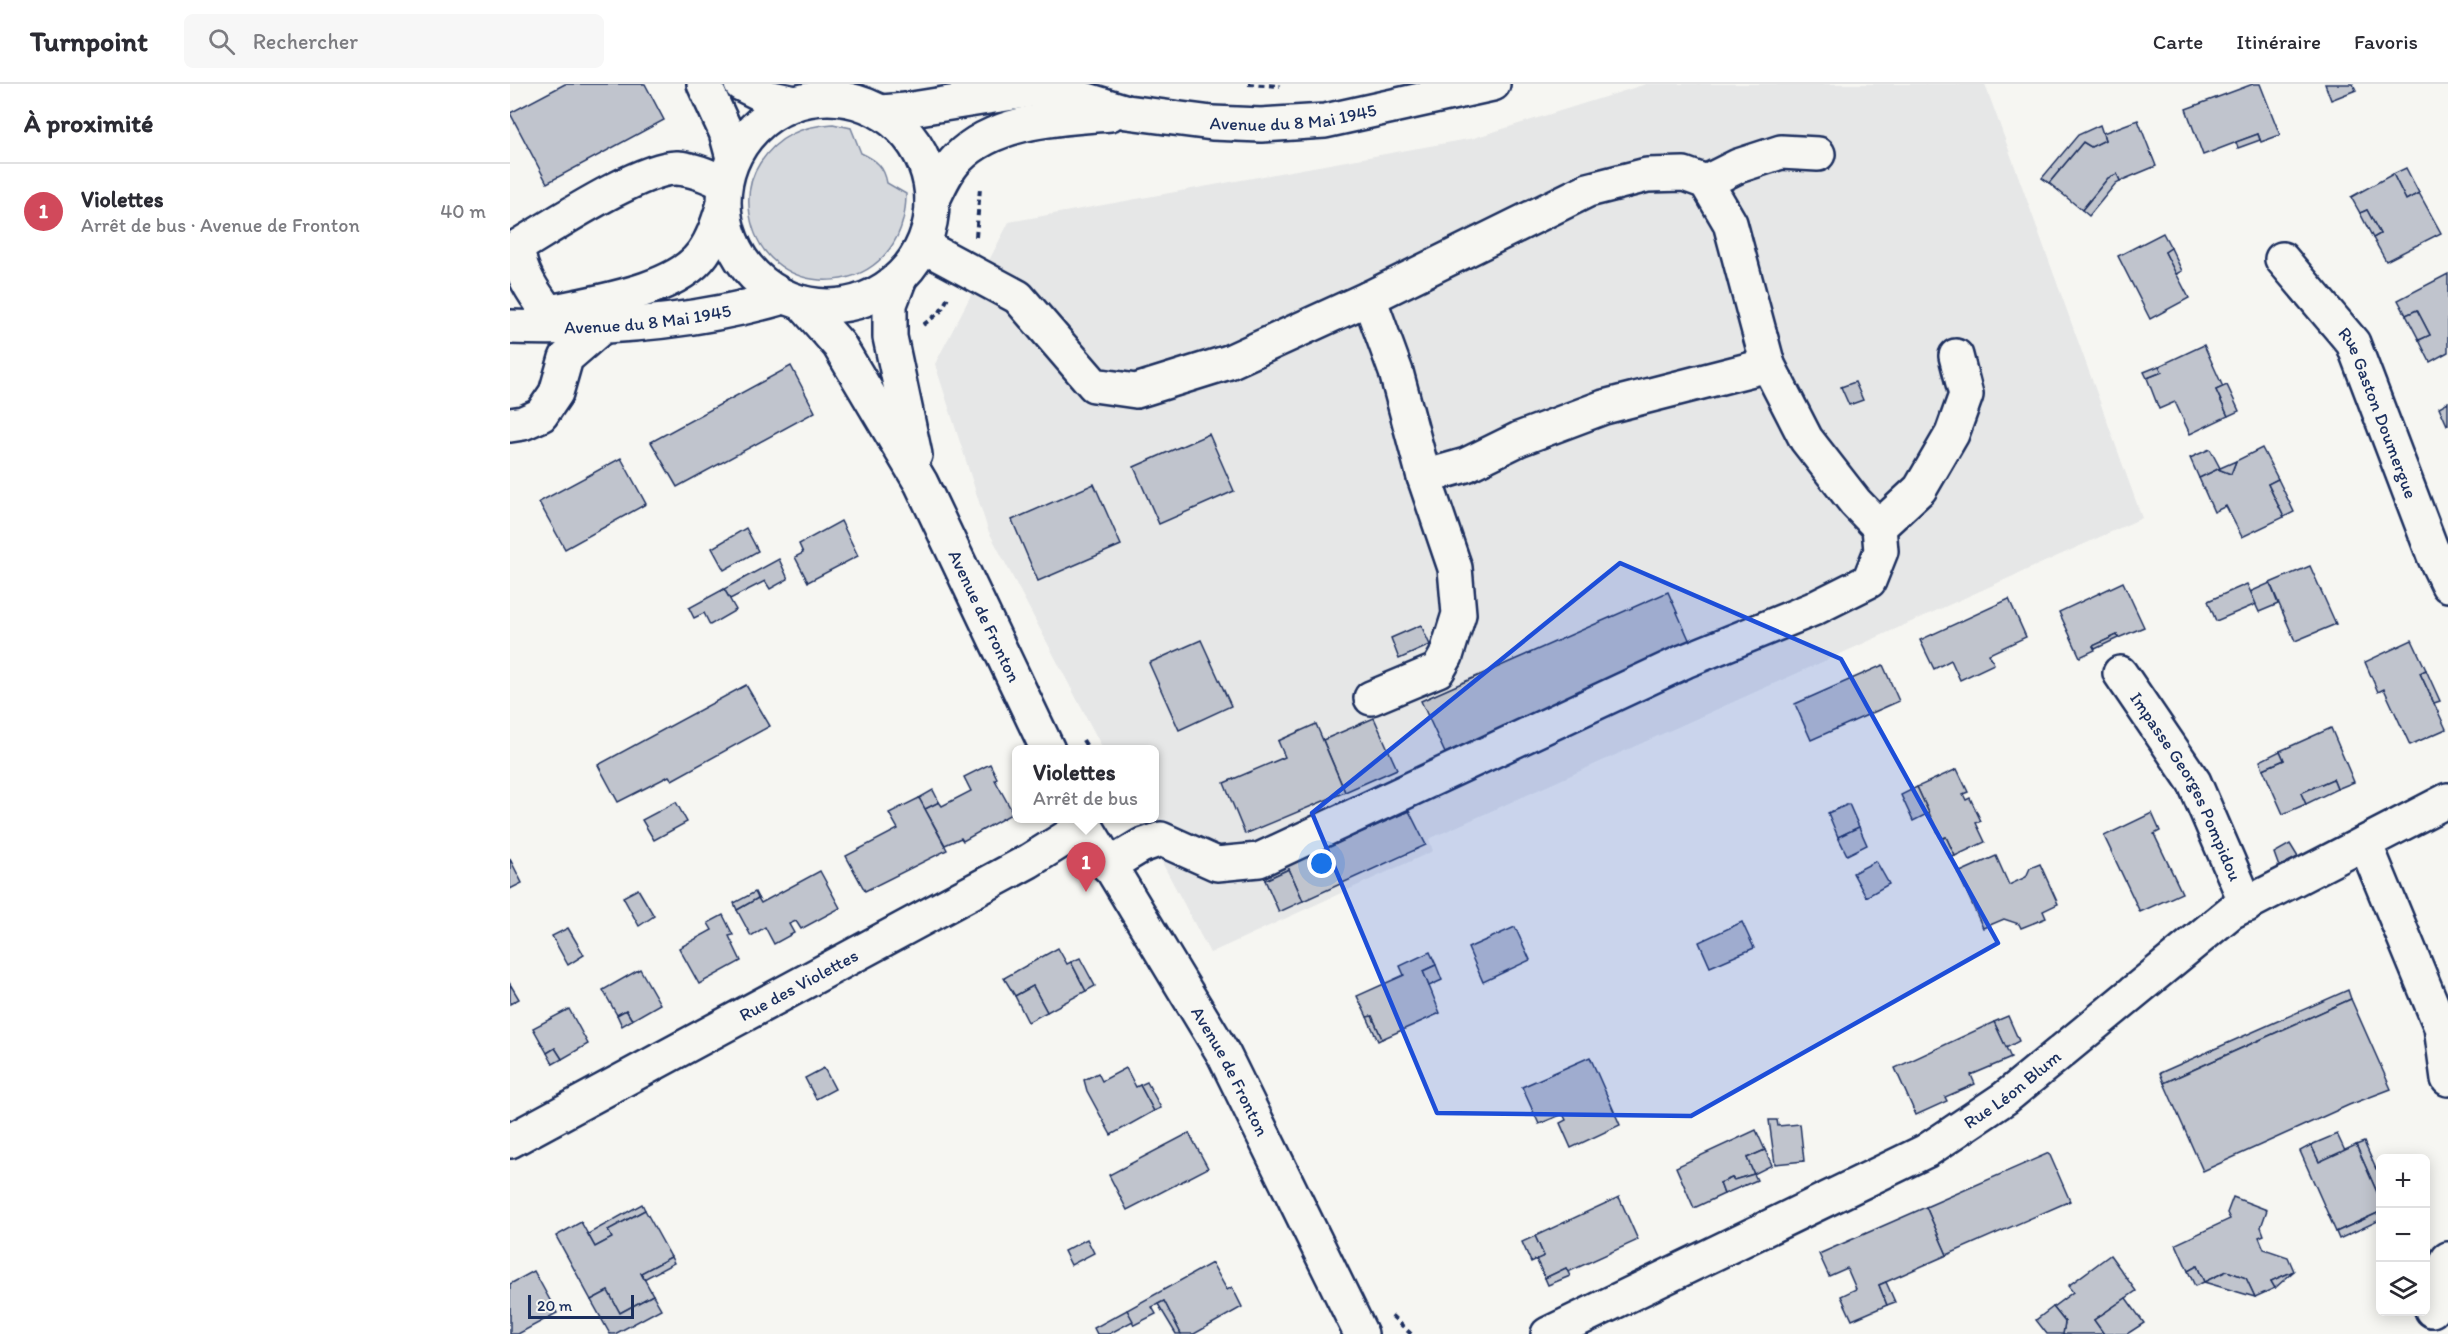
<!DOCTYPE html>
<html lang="fr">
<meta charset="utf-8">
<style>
body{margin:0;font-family:Itim,sans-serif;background:#f7f7f7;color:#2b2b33}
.controls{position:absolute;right:18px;bottom:18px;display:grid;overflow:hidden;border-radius:9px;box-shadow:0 3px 15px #0003}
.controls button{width:54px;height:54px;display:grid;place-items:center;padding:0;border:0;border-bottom:2px solid #e1e1e2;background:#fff;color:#2b2b33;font:30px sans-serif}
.scale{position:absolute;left:18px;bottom:15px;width:106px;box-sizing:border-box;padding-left:6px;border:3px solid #1b2f5e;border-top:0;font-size:16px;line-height:21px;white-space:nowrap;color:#1b2f5e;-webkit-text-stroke:4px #f6f6f2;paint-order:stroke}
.you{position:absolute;left:812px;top:780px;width:21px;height:21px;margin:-15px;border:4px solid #fff;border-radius:50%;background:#1a73e8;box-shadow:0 0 0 9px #1a73e833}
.badge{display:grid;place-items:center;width:39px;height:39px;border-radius:50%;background:#d1495b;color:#fff;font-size:20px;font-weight:700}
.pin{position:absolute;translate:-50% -50px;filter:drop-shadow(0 2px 3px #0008)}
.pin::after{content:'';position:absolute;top:32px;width:21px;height:18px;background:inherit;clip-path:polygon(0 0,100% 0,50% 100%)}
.popup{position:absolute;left:502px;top:661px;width:147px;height:78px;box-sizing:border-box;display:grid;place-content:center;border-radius:9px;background:#fff;filter:drop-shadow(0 2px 4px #0005);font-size:20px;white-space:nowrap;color:#7c7c81}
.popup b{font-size:22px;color:#2b2b33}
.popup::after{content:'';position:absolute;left:50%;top:100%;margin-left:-12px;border:12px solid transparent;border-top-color:#fff}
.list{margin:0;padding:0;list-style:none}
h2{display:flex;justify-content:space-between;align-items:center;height:78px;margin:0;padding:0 24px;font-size:26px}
h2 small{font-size:20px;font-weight:400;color:#7c7c81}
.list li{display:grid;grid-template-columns:39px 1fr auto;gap:18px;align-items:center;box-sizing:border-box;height:96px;padding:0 24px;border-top:2px solid #e1e1e2}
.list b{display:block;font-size:22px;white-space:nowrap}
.list p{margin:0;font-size:20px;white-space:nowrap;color:#7c7c81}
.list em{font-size:20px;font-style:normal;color:#7c7c81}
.icon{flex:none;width:33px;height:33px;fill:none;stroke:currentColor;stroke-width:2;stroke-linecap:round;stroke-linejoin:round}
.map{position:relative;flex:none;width:1938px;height:1250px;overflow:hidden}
header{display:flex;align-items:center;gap:36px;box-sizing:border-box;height:84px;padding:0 30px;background:#fff;border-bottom:2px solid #e1e1e2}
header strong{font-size:28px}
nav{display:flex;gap:33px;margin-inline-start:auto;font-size:21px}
.search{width:420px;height:54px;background:#f7f7f7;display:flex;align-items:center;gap:15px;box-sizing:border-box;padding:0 21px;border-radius:9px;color:#7c7c81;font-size:22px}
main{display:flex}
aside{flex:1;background:#fff}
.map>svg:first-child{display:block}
.built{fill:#e6e7e7}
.green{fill:#d6d9dd;stroke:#78849e;stroke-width:1.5}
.building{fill:#c0c4cd;stroke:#1b2f5e;stroke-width:1.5}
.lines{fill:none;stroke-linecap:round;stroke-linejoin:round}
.minor-casing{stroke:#1b2f5e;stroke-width:38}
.major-casing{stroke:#1b2f5e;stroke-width:38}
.path{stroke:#1b2f5e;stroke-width:4;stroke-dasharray:6 4.5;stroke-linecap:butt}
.minor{stroke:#f6f6f2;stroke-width:33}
.major{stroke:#f6f6f2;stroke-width:33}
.marked{fill:#1d4ed8;fill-opacity:0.2;stroke:#1d4ed8;stroke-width:4.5;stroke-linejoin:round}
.labels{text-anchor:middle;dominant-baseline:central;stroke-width:5;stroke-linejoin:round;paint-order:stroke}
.street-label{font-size:18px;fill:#1b2f5e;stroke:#f6f6f2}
</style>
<header>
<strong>Turnpoint</strong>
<div class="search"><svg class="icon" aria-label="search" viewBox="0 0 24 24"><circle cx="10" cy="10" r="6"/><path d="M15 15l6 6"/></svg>Rechercher</div>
<nav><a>Carte</a><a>Itinéraire</a><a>Favoris</a></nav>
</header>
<main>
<aside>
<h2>À proximité<small></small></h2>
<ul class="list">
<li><span class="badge">1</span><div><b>Violettes</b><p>Arrêt de bus · Avenue de Fronton</p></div><em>40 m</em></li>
</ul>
</aside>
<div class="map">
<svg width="1938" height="1250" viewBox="0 0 1938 1250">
<rect width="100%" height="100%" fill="#f6f6f2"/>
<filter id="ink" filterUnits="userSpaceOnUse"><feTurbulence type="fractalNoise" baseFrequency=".0167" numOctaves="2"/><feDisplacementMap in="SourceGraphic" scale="12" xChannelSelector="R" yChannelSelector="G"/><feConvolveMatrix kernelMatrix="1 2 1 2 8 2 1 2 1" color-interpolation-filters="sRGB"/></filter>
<g filter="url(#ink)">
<polygon class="built" points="1136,0 1475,0 1632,434 919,755 923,767 700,869 629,735 645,734 645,666 593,665 478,446 425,280 499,138 964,54"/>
<path class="green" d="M 323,40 L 341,44 L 351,69 C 366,76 374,82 377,99 L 396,110 C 396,218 255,224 240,131 C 237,113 240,94 250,79 C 268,52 292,42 323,40 Z"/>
<g class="building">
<polygon points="55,0 135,0 154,36 37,99 0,29"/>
<polygon points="1743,0 1750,0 1770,51 1751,58 1748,50 1693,71 1676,25"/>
<polygon points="1815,0 1843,0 1846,6 1821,16"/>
<polygon points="1628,36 1646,82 1610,97 1607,90 1598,94 1572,126 1539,99 1573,58 1581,63 1595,56 1593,49"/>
<polygon points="1590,41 1595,56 1581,63 1573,58 1539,99 1532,94 1568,51"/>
<polygon points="1748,50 1750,56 1728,64 1726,58"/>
<polygon points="1896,84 1909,109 1896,116 1883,90"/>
<polygon points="1607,90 1610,97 1606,99 1579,132 1572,126 1598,94"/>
<polygon points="1883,90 1896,116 1909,109 1931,149 1876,177 1863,154 1870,150 1857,126 1850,129 1841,113"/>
<polygon points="1857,126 1870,150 1863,154 1850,129"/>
<polygon points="1653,149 1661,164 1655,168 1679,214 1640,235 1608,172"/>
<polygon points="1661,164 1672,187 1666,190 1655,168"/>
<polygon points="1938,190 1938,268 1920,278 1909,256 1920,251 1907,226 1896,231 1888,216"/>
<polygon points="1907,226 1920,251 1909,256 1896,231"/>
<polygon points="1694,261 1713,303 1706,306 1718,332 1680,350 1665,318 1649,325 1637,294 1652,288 1649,282"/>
<polygon points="281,282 305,328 167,403 141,358"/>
<polygon points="1649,282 1652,288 1637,294 1634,288"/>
<polygon points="1345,298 1353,316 1339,321 1331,303"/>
<polygon points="1717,301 1729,327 1718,332 1706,306"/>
<polygon points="1938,318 1938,341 1937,341 1929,323"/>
<polygon points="699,350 724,407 649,440 624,383"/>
<polygon points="1752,364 1768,395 1758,400 1774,433 1732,453 1716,422 1704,428 1689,394 1708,385 1721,390 1726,377"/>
<polygon points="1700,365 1710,384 1689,394 1680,374"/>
<polygon points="111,374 136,420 55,465 29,418"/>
<polygon points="1726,377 1721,390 1708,385"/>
<polygon points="1768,395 1784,428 1774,433 1758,400"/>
<polygon points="584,400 611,461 528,497 502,436"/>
<polygon points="331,437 348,472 298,498 285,473 293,469 289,460"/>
<polygon points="236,444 248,467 214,486 202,464"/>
<polygon points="269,475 278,495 260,505 255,497 220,515 214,505"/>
<polygon points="1800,482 1826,540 1785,557 1760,499"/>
<polygon points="1613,498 1634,543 1608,554 1607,551 1583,562 1585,566 1570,573 1549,528"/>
<polygon points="1760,499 1768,520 1749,528 1740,508"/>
<polygon points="1737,500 1746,520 1706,537 1698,517"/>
<polygon points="214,505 226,526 200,541 194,529 184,534 179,524"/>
<polygon points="1158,508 1181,560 935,669 911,617"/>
<polygon points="1499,515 1516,553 1479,570 1484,580 1450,596 1441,576 1424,585 1410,556"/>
<polygon points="911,541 920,561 889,575 881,554"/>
<polygon points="1607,551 1608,554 1585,565 1583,562"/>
<polygon points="691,556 721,622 669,646 639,579"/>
<polygon points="1902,556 1916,586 1910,589 1936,645 1900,661 1874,605 1868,608 1855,578"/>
<polygon points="1373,581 1389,617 1301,656 1285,620"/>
<polygon points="1916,586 1930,617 1924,619 1910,589"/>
<polygon points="236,601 260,642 162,696 159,692 108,718 88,681"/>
<polygon points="864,634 887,685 835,708 813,656"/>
<polygon points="806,640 835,708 735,750 714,699 775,673 768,657"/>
<polygon points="1821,644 1844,698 1827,705 1823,695 1791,709 1796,720 1773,730 1753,685 1774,676 1770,667"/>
<polygon points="1770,667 1774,676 1753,685 1750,677"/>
<polygon points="480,680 487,694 485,696 503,729 453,757 451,754 435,761 415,725 429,718 432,722 461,707 454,693"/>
<polygon points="1447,685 1458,708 1453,710 1456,716 1460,714 1471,737 1466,739 1475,758 1445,772 1436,753 1431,755 1407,703"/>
<polygon points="1823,695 1827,705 1796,720 1791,709"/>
<polygon points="1407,703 1419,729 1403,737 1391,711"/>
<polygon points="423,706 429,718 415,725 409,714"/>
<polygon points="409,714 437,766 355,807 336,772 388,745 379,729"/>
<polygon points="166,718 177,738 144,756 132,736"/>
<polygon points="1339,720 1349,743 1328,753 1318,729"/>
<polygon points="899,727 916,761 793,817 779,785 755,796 754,792"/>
<polygon points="1642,729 1650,747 1644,750 1672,809 1630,828 1594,752"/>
<polygon points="1349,743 1357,761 1337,771 1328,753"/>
<polygon points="1436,753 1445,772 1440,774 1431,755"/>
<polygon points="1780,760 1788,773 1769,783 1764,769"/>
<polygon points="1486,772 1499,801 1516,793 1520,784 1530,780 1548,820 1533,827 1536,834 1511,844 1509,840 1494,835 1473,844 1448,789"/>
<polygon points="0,775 12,799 0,805"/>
<polygon points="1366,777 1379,800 1356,813 1343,789"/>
<polygon points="779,785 793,817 769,828 755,796"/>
<polygon points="310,787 330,824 291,845 286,837 279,840 284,849 264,860 255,843 241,852 227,826 248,814 251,819"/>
<polygon points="128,805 144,832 129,842 113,813"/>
<polygon points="245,808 248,814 227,826 224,819"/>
<polygon points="213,831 223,851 219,852 231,877 189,900 169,864 202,846 198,839"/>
<polygon points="1232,838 1244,864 1200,883 1189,858"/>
<polygon points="1005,843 1020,876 973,898 958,864"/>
<polygon points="58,844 74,871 58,881 42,852"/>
<polygon points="548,864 557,880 561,878 576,907 537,928 523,902 505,912 494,894"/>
<polygon points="920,868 926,881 913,887 930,929 872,955 862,932 857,933 847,912 894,891 890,882"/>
<polygon points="570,874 585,902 576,907 561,878"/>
<polygon points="926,881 932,896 919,902 913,887"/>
<polygon points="130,885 150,920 122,936 116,926 107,931 93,906"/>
<polygon points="0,900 9,915 0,920"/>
<polygon points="523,902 537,928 518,938 505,912"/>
<polygon points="1838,906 1841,915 1654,999 1650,989"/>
<polygon points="1841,915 1881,1005 1839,1021 1693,1087 1654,999"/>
<polygon points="59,925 78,960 52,975 45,964 37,969 23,944"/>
<polygon points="116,926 122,936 112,942 107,931"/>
<polygon points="862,932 872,955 868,957 857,933"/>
<polygon points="1498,932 1509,957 1496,964 1484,938"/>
<polygon points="1484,938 1501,974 1461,991 1465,1000 1435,1013 1437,1017 1406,1031 1385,984"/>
<polygon points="45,964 52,975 43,980 37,969"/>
<polygon points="1080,973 1110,1041 1061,1064 1050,1039 1056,1036 1053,1030 1029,1040 1012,1003"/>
<polygon points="314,984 325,1005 306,1015 295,994"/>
<polygon points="616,984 626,1003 630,1001 644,1027 601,1051 577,1007 574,996 588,989 592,997"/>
<polygon points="637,998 651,1024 644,1027 630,1001"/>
<polygon points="1259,1036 1267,1036 1268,1042 1290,1040 1294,1077 1265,1080"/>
<polygon points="1246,1046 1255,1066 1237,1074 1244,1090 1224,1096 1222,1094 1210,1099 1214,1110 1184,1124 1166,1083"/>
<polygon points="679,1049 698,1084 617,1126 599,1091"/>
<polygon points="1827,1050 1835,1067 1809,1078 1801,1061"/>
<polygon points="1854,1058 1866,1085 1870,1083 1870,1115 1846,1061"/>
<polygon points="1801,1061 1809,1078 1846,1061 1870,1115 1870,1128 1826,1148 1790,1067"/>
<polygon points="1255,1066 1262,1081 1244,1090 1237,1074"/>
<polygon points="1539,1069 1560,1117 1437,1171 1416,1123"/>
<polygon points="1244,1090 1247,1096 1214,1110 1210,1099 1222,1094 1224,1096"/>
<polygon points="1109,1113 1128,1156 1058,1188 1056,1184 1035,1194 1026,1175 1034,1172 1025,1152"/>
<polygon points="1723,1113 1757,1126 1751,1143 1754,1151 1749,1153 1754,1165 1778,1173 1784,1187 1761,1197 1765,1204 1745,1213 1736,1194 1717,1187 1694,1198 1687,1182 1678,1187 1666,1160 1720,1135 1717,1129"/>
<polygon points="132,1120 135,1126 98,1146 102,1154 85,1163 78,1150"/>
<polygon points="1416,1123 1437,1171 1369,1201 1377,1221 1342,1236 1331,1212 1346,1205 1337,1184 1319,1192 1309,1170"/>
<polygon points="135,1126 161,1173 131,1189 143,1211 110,1229 98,1207 81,1216 46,1152 71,1138 85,1163 102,1154 98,1146"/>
<polygon points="1870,1128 1870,1136 1829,1155 1826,1148"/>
<polygon points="1025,1152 1034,1172 1021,1178 1012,1158"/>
<polygon points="577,1155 584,1169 561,1181 554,1167"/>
<polygon points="1600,1171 1626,1207 1584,1236 1594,1250 1553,1250 1555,1238 1543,1223 1563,1208 1558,1202"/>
<polygon points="161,1173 164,1179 134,1195 131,1189"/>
<polygon points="702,1179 717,1206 722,1203 732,1223 684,1250 671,1250 654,1217 642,1223 646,1230 624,1241 617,1226"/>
<polygon points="1687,1182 1694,1198 1685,1202 1678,1187"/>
<polygon points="1056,1184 1060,1192 1038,1201 1035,1194"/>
<polygon points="24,1187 47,1229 8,1250 0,1250 0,1200"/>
<polygon points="1717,1187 1736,1194 1745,1213 1694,1198"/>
<polygon points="1784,1187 1765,1204 1761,1197"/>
<polygon points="1376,1198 1385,1218 1377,1221 1369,1201"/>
<polygon points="98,1207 110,1229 143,1211 151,1225 105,1250 100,1250 81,1216"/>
<polygon points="1616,1214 1634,1239 1617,1250 1594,1250 1584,1236"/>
<polygon points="654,1217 671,1250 666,1250 648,1220"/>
<polygon points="1543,1223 1555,1238 1553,1250 1537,1250 1526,1236"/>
<polygon points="617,1226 623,1237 599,1250 587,1250 584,1244"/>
</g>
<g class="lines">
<g class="minor-casing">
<g id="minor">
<polyline points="322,13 323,0"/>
<polyline points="1196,98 1228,82 1271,68 1308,70"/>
<polyline points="413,162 508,213 584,301 626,307 719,278 859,214 1078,106 1137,91 1174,90 1196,98 1220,139 1258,281 1296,355 1345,418 1369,443 1371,467 1359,497 1303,525 1175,577 749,776 707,780 651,755 631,762 598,782"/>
<path id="s1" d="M 1772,175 L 1843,259 L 1924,472 L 1938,501"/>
<polyline points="859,214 886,288 914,393 945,484 949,530 936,572 928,586 861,614"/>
<path d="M 38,228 C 23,208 10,189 7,163 C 41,143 131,83 167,84 C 184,85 200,92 215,100"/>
<polyline points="0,341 13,339 31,331 46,309 56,274 93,242"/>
<polyline points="914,393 956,381 1009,355 1094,323 1258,281"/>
<polyline points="1369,443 1410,405 1442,350 1456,311 1446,272"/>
<path id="s2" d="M 1610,589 L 1684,698 L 1737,821"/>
<polyline points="1855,759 1931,943 1938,995"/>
<path id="s3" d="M 0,1057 L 519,777 L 575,742"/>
<polyline points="1922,1226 1938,1175"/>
<path id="s4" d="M 1038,1250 L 1416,1067 L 1495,1014 L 1721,828 L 1938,716"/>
</g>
</g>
<g class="major-casing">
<g id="major">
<polyline points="194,0 216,48 223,74"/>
<polyline points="231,0 257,13 285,19"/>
<circle cx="318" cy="118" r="104"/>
<path id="s5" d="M 372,28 L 396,26 L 522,6 L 554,9 L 617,28 L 702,39 L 751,41 L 815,37 L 983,0"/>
<path d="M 422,118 C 429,103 436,86 448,74 C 485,36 550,34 600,30"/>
<polyline points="390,194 380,220 380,253 405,371"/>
<path id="s6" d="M 292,219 L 329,261 L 411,399 L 538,666"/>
<path d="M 32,230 C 77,219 165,209 193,169 C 203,155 208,139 213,123"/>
<path id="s7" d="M 0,243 C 92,246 185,239 274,213"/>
<path id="s8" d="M 571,734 L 714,971 L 851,1250"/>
</g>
</g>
<g class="path">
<polyline points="738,0 770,2"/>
<polyline points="466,153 470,104"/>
<polyline points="413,241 430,228 438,214"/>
<polyline points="573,656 579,666"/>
<polyline points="882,1232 901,1250"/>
</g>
<use href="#minor" class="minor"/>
<use href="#major" class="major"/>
</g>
</g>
<path class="marked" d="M 1110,479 L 1331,575 L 1488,859 L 1181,1032 L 927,1029 L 802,729 Z"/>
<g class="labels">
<g class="street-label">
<text stroke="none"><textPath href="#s5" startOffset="417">Avenue du 8 Mai 1945</textPath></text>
<text stroke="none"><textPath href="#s7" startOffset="138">Avenue du 8 Mai 1945</textPath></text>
<text stroke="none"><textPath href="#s1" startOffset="184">Rue Gaston Doumergue</textPath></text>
<text stroke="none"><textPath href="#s6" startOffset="364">Avenue de Fronton</textPath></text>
<text stroke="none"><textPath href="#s2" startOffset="132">Impasse Georges Pompidou</textPath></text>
<text stroke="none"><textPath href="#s3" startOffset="328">Rue des Violettes</textPath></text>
<text stroke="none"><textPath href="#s8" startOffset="294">Avenue de Fronton</textPath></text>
<text stroke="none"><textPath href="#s4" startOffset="526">Rue Léon Blum</textPath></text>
</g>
</g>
</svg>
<div class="controls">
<button>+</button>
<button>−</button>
<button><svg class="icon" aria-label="layers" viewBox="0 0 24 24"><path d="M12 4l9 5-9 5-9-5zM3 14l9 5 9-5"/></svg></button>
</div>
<div class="scale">20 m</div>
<div class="you"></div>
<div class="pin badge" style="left:576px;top:808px">1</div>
<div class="popup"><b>Violettes</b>Arrêt de bus</div>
</div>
</main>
